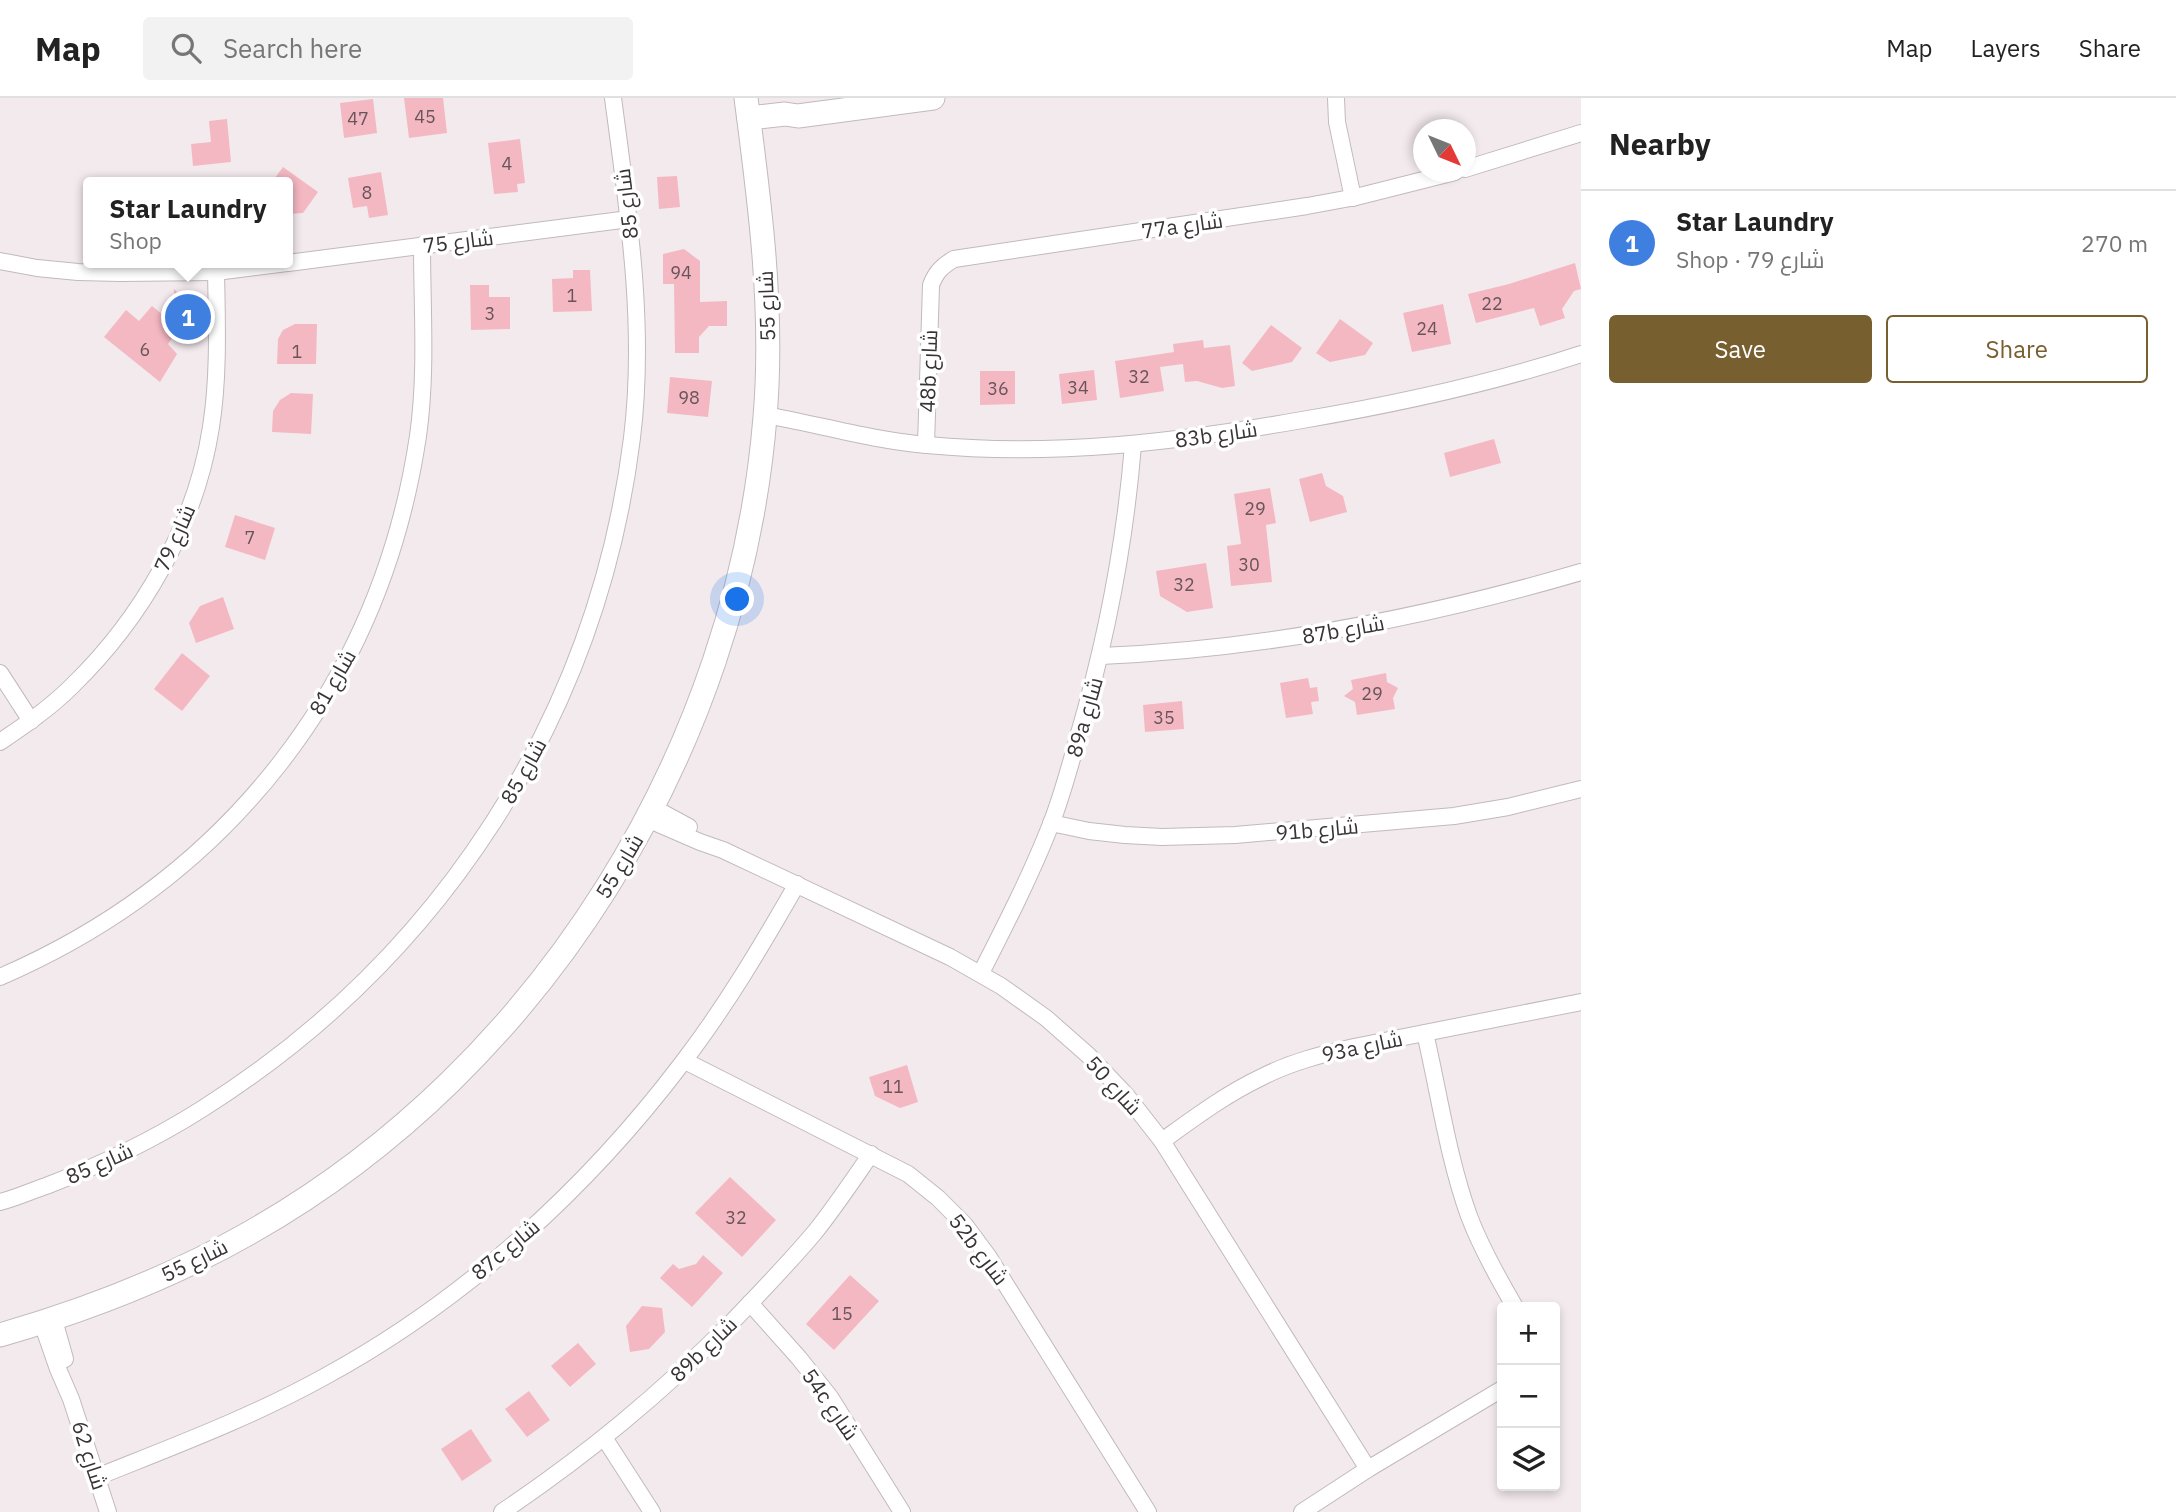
<!DOCTYPE html>
<meta charset="utf-8">
<style>
body{margin:0;font-family:"IBM Plex Sans",Cairo,sans-serif;background:#f2f2f2;color:#222}
.controls{position:absolute;right:21px;bottom:21px;display:grid;overflow:hidden;border-radius:7px;box-shadow:0 4px 10px #0003}
.controls button{width:63px;height:63px;display:grid;place-items:center;padding:0;border:0;border-bottom:2px solid #e0e0e0;background:#fff;color:#222;font:35px sans-serif}
.compass{position:absolute;left:1413px;top:21px;width:63px;height:63px;border-radius:50%;background:#fff;box-shadow:0 4px 10px #0003;rotate:133deg}
.you{position:absolute;left:738px;top:502px;width:24px;height:24px;margin:-18px;border:5px solid #fff;border-radius:50%;background:#1a73e8;box-shadow:0 0 0 10px #1a73e833}
.badge{display:grid;place-items:center;width:46px;height:46px;border-radius:50%;background:#785f30;color:#fff;font-size:23px;font-weight:700}
.pin{position:absolute;translate:-50% -50%;border:4px solid #fff;box-shadow:0 2px 7px #0006}
.popup{position:absolute;left:83px;top:79px;width:210px;height:91px;box-sizing:border-box;display:grid;place-content:center;border-radius:7px;background:#fff;filter:drop-shadow(0 2px 5px #0005);font-size:23px;white-space:nowrap;color:#767676}
.popup b{font-size:26px;color:#222}
.popup::after{content:'';position:absolute;left:50%;top:100%;margin-left:-14px;border:14px solid transparent;border-top-color:#fff}
.list{margin:0;padding:0;list-style:none}
h2{display:flex;justify-content:space-between;align-items:center;height:91px;margin:0;padding:0 28px;font-size:30px}
h2 small{font-size:23px;font-weight:400;color:#767676}
.list li{display:grid;grid-template-columns:46px 1fr auto;gap:21px;align-items:center;box-sizing:border-box;height:105px;padding:0 28px;border-top:2px solid #e0e0e0}
.list b{display:block;font-size:26px;white-space:nowrap}
.list p{margin:0;font-size:23px;white-space:nowrap;color:#767676}
.list em{font-size:23px;font-style:normal;color:#767676}
.actions{display:flex;gap:14px;padding:21px 28px}
.actions a{flex:1;padding:16px 0;border:2px solid #785f30;border-radius:7px;text-align:center;font-size:24px;color:#785f30}
.actions .main{background:#785f30;color:#fff}
.icon{flex:none;width:38px;height:38px;fill:none;stroke:currentColor;stroke-width:2;stroke-linecap:round;stroke-linejoin:round}
.map{position:relative;flex:none;width:1581px;height:1414px;overflow:hidden}
header{display:flex;align-items:center;gap:42px;box-sizing:border-box;height:98px;padding:0 35px;background:#fff;border-bottom:2px solid #e0e0e0}
header strong{font-size:33px}
nav{display:flex;gap:38px;margin-inline-start:auto;font-size:24px}
.search{width:490px;height:63px;background:#f2f2f2;display:flex;align-items:center;gap:18px;box-sizing:border-box;padding:0 24px;border-radius:7px;color:#767676;font-size:26px}
main{display:flex}
aside{flex:1;background:#fff}
.map>svg:first-child{display:block}
.building{fill:#f4b8c3}
.lines{fill:none;stroke-linecap:round;stroke-linejoin:round}
.street-casing{stroke:#c2b9bd;stroke-width:18}
.secondary-casing{stroke:#c2b9bd;stroke-width:25}
.street{stroke:#fff;stroke-width:16}
.secondary{stroke:#fff;stroke-width:23}
.labels{text-anchor:middle;dominant-baseline:central;stroke-width:7;stroke-linejoin:round;paint-order:stroke}
.number-label{font-size:18px;fill:#675559}
.street-label{font-size:21px;fill:#383436;stroke:#fff}
</style>
<header>
<strong>Map</strong>
<div class="search"><svg class="icon" aria-label="search" viewBox="0 0 24 24"><circle cx="10" cy="10" r="6"/><path d="M15 15l6 6"/></svg>Search here</div>
<nav><a>Map</a><a>Layers</a><a>Share</a></nav>
</header>
<main>
<div class="map">
<svg width="1581" height="1414" viewBox="0 0 1581 1414">
<rect width="100%" height="100%" fill="#f3eaee"/>
<g class="building">
<polygon points="404,0 443,0 447,35 409,40"/>
<polygon points="373,1 377,35 344,40 340,5"/>
<polygon points="227,21 231,64 193,68 191,46 211,44 209,23"/>
<polygon points="520,41 525,85 517,86 518,94 494,96 488,45"/>
<polygon points="283,69 318,94 303,115 288,116 288,84 272,84"/>
<polygon points="381,74 388,117 369,120 367,108 353,110 348,80"/>
<polygon points="677,78 680,109 659,111 657,79"/>
<polygon points="684,151 700,163 700,204 727,203 727,228 709,228 699,239 699,255 675,255 674,186 663,186 663,156"/>
<polygon points="1575,165 1581,191 1574,193 1562,211 1565,220 1540,228 1534,210 1476,225 1468,196 1509,186"/>
<polygon points="573,172 590,172 592,213 553,214 552,181 573,180"/>
<polygon points="470,187 489,187 489,199 510,199 510,231 471,232"/>
<polygon points="174,191 199,216 197,226 175,223"/>
<polygon points="1443,206 1451,246 1412,254 1403,215"/>
<polygon points="152,208 179,230 168,246 177,256 160,284 104,239 126,212 139,223"/>
<polygon points="1340,221 1373,245 1365,257 1330,264 1316,255"/>
<polygon points="295,226 317,226 316,266 277,266 278,241 283,232"/>
<polygon points="1271,227 1302,250 1292,264 1252,273 1242,265"/>
<polygon points="1203,242 1204,250 1230,247 1235,288 1222,290 1197,283 1185,284 1183,266 1160,269 1164,293 1120,300 1115,263 1174,254 1173,246"/>
<polygon points="1094,272 1097,302 1062,306 1059,276"/>
<polygon points="980,273 1015,273 1015,306 980,307"/>
<polygon points="670,279 712,283 708,319 667,315"/>
<polygon points="291,295 313,296 311,336 272,334 273,313 280,302"/>
<polygon points="1494,341 1501,365 1450,379 1444,355"/>
<polygon points="1322,375 1326,388 1343,398 1347,414 1310,424 1299,381"/>
<polygon points="1270,390 1276,425 1266,427 1272,484 1231,488 1227,448 1241,446 1234,396"/>
<polygon points="235,417 275,430 265,462 225,449"/>
<polygon points="1206,465 1213,510 1187,514 1160,498 1156,473"/>
<polygon points="223,499 234,531 196,545 189,525 200,508"/>
<polygon points="182,555 210,578 182,613 154,591"/>
<polygon points="1386,575 1387,584 1398,590 1393,600 1395,611 1357,617 1355,604 1344,598 1353,591 1351,582"/>
<polygon points="1308,580 1310,590 1317,589 1319,603 1311,604 1313,616 1286,620 1280,585"/>
<polygon points="1182,603 1184,631 1145,634 1143,607"/>
<polygon points="907,967 918,1004 900,1010 875,998 869,979"/>
<polygon points="730,1079 776,1122 742,1159 695,1115"/>
<polygon points="703,1157 723,1175 692,1209 660,1180 673,1166 679,1171 696,1166"/>
<polygon points="850,1177 879,1203 834,1252 806,1226"/>
<polygon points="642,1208 662,1210 665,1234 649,1251 630,1254 626,1228"/>
<polygon points="578,1245 596,1266 570,1289 551,1268"/>
<polygon points="529,1293 550,1322 527,1339 505,1311"/>
<polygon points="471,1331 492,1363 462,1383 441,1351"/>
</g>
<g class="lines">
<g class="street-casing">
<g id="street">
<polyline points="1336,0 1337,24 1353,100"/>
<polyline points="1465,71 1581,35"/>
<polyline points="0,163 37,170 78,174 120,175 216,174 287,165"/>
<polyline points="288,165 629,121"/>
<path d="M 766,317 C 820,327 872,342 927,347 C 1053,359 1178,344 1302,322 C 1396,306 1490,286 1581,256"/>
<path d="M 926,347 L 931,187 C 936,174 942,168 954,161 L 1307,108 L 1356,99 L 1455,74"/>
<path d="M 1101,558 C 1264,551 1424,520 1581,474"/>
<polyline points="0,575 31,623"/>
<path d="M 0,644 C 25,627 50,610 72,588 C 142,520 196,427 211,329 C 219,278 217,226 216,174"/>
<polyline points="652,709 689,729"/>
<polyline points="647,721 700,744 723,752 950,859 1001,888 1046,920 1088,957 1126,997 1162,1043 1368,1371"/>
<polyline points="1051,725 1089,733 1125,737 1162,739 1235,737 1454,718 1508,709 1581,691"/>
<path d="M 981,875 C 1006,826 1031,777 1051,726 C 1062,698 1070,668 1078,639 C 1106,543 1125,447 1133,347"/>
<path d="M 0,879 C 229,780 381,585 418,338 C 427,275 422,210 422,147"/>
<path d="M 1425,935 C 1439,995 1448,1060 1469,1118 C 1481,1150 1498,1180 1515,1209"/>
<polyline points="685,963 908,1076 938,1100 965,1127 988,1158 1148,1414"/>
<path d="M 1162,1043 C 1194,1020 1226,996 1262,979 C 1291,964 1323,956 1354,949 L 1581,904"/>
<path d="M 0,1104 C 16,1100 31,1093 46,1088 C 101,1067 153,1042 202,1011 C 440,861 597,620 632,340 C 646,227 628,113 613,0"/>
<polyline points="750,1205 799,1260 830,1299 902,1414"/>
<polyline points="54,1222 65,1261"/>
<polyline points="42,1225 58,1271 71,1301 108,1414"/>
<polyline points="605,1341 652,1414"/>
<path d="M 97,1379 C 174,1348 252,1319 324,1279 C 464,1203 587,1091 683,964 C 726,908 762,847 797,786"/>
<path d="M 502,1414 C 588,1356 659,1297 732,1224 C 760,1195 789,1165 815,1134 C 835,1109 853,1082 871,1056"/>
<polyline points="1302,1414 1368,1371 1502,1291"/>
</g>
</g>
<g class="secondary-casing">
<g id="secondary">
<polyline points="749,20 785,16 798,18 933,0"/>
<path d="M 0,1237 C 87,1212 172,1179 251,1134 C 542,969 738,651 765,319 C 774,213 760,106 746,0"/>
</g>
</g>
<use href="#street" class="street"/>
<use href="#secondary" class="secondary"/>
</g>
<g class="labels">
<g class="number-label">
<text x="425" y="18">45</text>
<text x="358" y="20">47</text>
<text x="507" y="65">4</text>
<text x="367" y="94">8</text>
<text x="681" y="174">94</text>
<text x="572" y="197">1</text>
<text x="1492" y="205">22</text>
<text x="490" y="215">3</text>
<text x="1427" y="230">24</text>
<text x="145" y="251">6</text>
<text x="297" y="253">1</text>
<text x="1139" y="278">32</text>
<text x="1078" y="289">34</text>
<text x="998" y="290">36</text>
<text x="689" y="299">98</text>
<text x="1255" y="410">29</text>
<text x="250" y="439">7</text>
<text x="1249" y="466">30</text>
<text x="1184" y="486">32</text>
<text x="1372" y="595">29</text>
<text x="1164" y="619">35</text>
<text x="893" y="988">11</text>
<text x="736" y="1119">32</text>
<text x="842" y="1215">15</text>
</g>
<g class="street-label">
<text transform="translate(626 106) rotate(-97)">شارع 85</text>
<text transform="translate(1182 127) rotate(-8)">77a شارع</text>
<text transform="translate(458 143) rotate(-7)">شارع 75</text>
<text transform="translate(766 208) rotate(-92)">شارع 55</text>
<text transform="translate(928 273) rotate(-88)">48b شارع</text>
<text transform="translate(1216 336) rotate(-8)">83b شارع</text>
<text transform="translate(174 440) rotate(-66)">شارع 79</text>
<text transform="translate(1343 531) rotate(-10)">87b شارع</text>
<text transform="translate(332 584) rotate(-60)">شارع 81</text>
<text transform="translate(1084 619) rotate(-74)">89a شارع</text>
<text transform="translate(523 673) rotate(-61)">شارع 85</text>
<text transform="translate(1317 731) rotate(-5)">91b شارع</text>
<text transform="translate(619 768) rotate(-59)">شارع 55</text>
<text transform="translate(1362 948) rotate(-12)">93a شارع</text>
<text transform="translate(1114 987) rotate(48)">شارع 50</text>
<text transform="translate(99 1065) rotate(-24)">شارع 85</text>
<text transform="translate(505 1151) rotate(-40)">87c شارع</text>
<text transform="translate(979 1151) rotate(53)">52b شارع</text>
<text transform="translate(194 1162) rotate(-26)">شارع 55</text>
<text transform="translate(703 1251) rotate(-44)">89b شارع</text>
<text transform="translate(831 1306) rotate(55)">54c شارع</text>
<text transform="translate(90 1357) rotate(72)">شارع 62</text>
</g>
</g>
</svg>
<div class="controls">
<button>+</button>
<button>−</button>
<button><svg class="icon" aria-label="layers" viewBox="0 0 24 24"><path d="M12 4l9 5-9 5-9-5zM3 14l9 5 9-5"/></svg></button>
</div>
<svg class="compass" viewBox="-18 -18 36 36"><path d="M0-13l5 13h-10z" fill="#e53935"/><path d="M0 13l5-13h-10z" fill="#767676"/></svg>
<div class="you"></div>
<div class="pin badge" style="left:188px;top:219px;background:#3f7fe0">1</div>
<div class="popup"><b>Star Laundry</b>Shop</div>
</div>
<aside>
<h2>Nearby<small></small></h2>
<ul class="list">
<li><span class="badge" style="background:#3f7fe0">1</span><div><b>Star Laundry</b><p>Shop · شارع 79</p></div><em>270 m</em></li>
</ul>
<div class="actions"><a class="main">Save</a><a>Share</a></div>
</aside>
</main>
